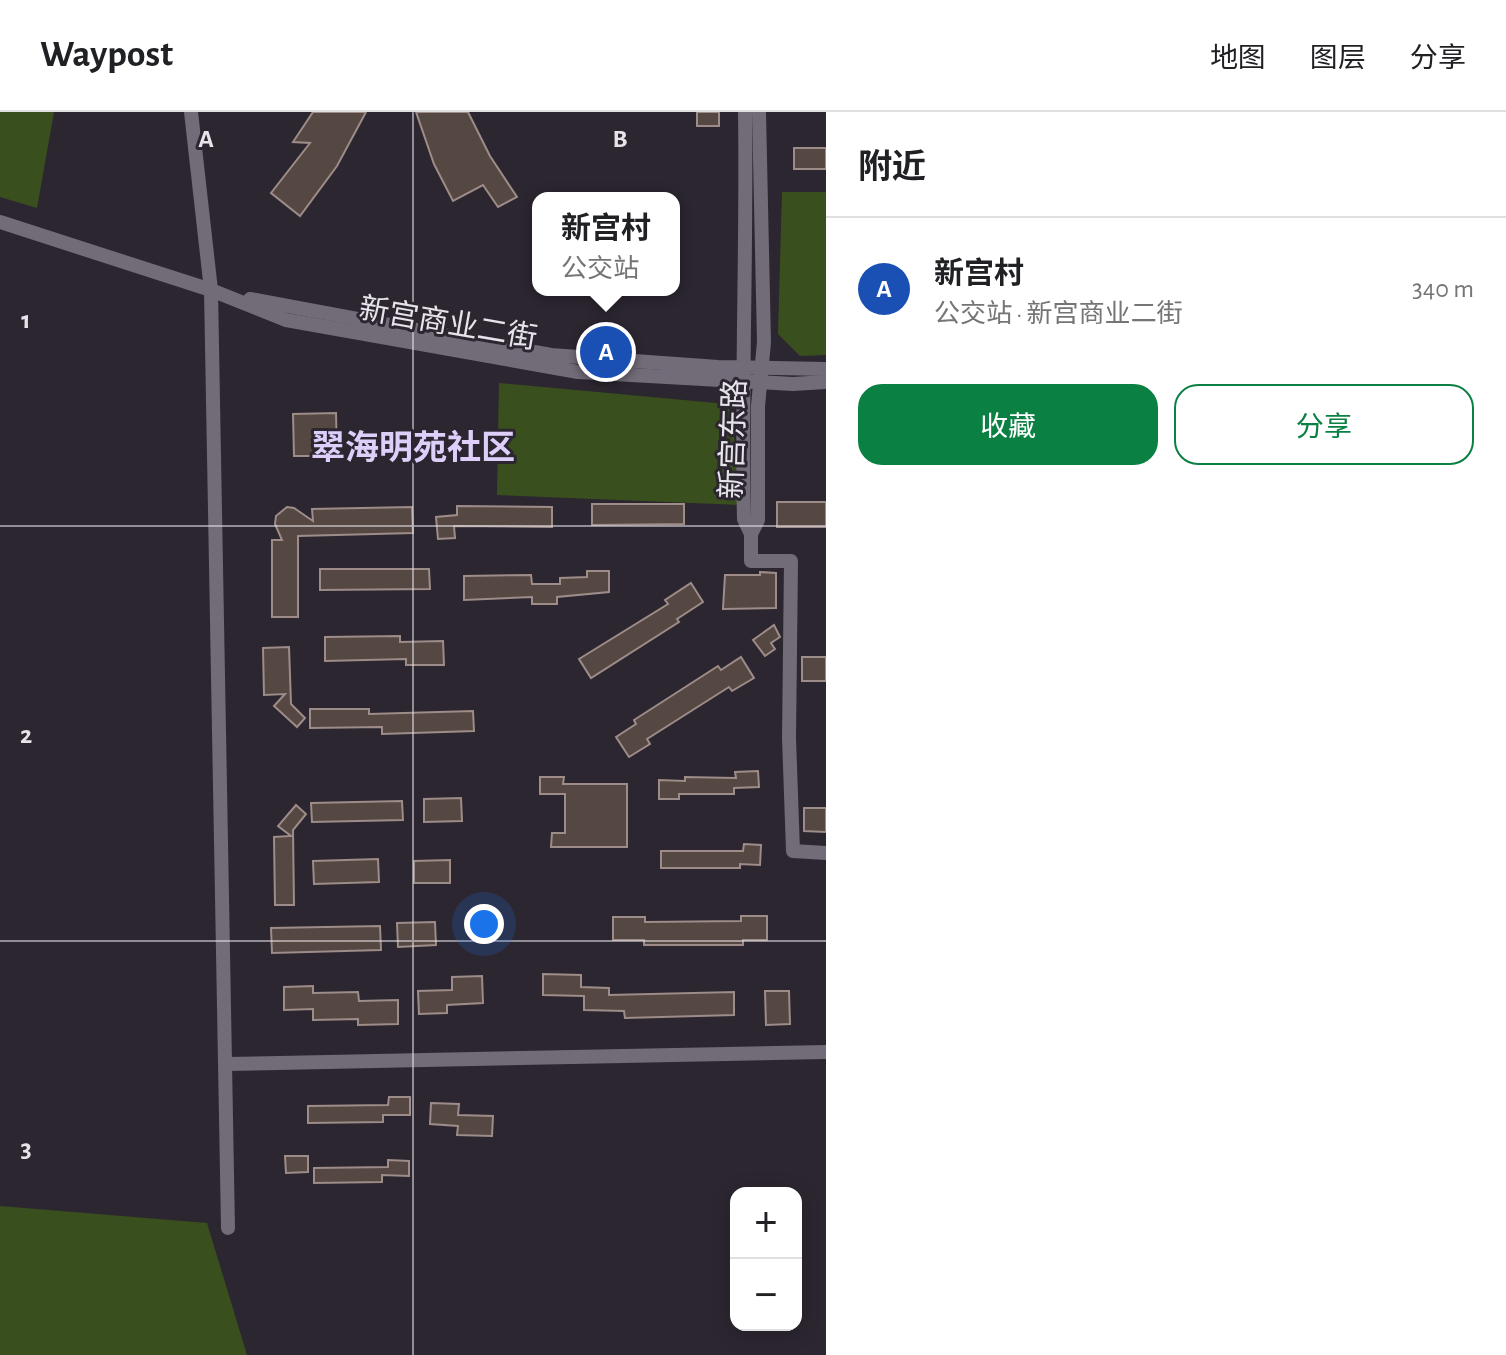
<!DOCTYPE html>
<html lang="zh">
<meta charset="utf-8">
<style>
body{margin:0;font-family:"Alegreya Sans","Noto Sans SC",sans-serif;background:#f6f6f6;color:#202124}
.controls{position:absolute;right:24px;bottom:24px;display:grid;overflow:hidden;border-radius:16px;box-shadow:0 4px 20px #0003}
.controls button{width:72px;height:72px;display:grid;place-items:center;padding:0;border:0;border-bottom:2px solid #e0e0e0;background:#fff;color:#202124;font:40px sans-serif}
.you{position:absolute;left:484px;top:812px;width:28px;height:28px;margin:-20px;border:6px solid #fff;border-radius:50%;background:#1a73e8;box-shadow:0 0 0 12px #1a73e833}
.badge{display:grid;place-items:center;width:52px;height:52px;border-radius:50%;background:#0b8043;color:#fff;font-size:26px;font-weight:700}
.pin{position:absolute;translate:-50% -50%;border:4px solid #fff;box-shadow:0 2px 8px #0006}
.popup{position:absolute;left:532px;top:80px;width:148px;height:104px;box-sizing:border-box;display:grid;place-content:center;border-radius:16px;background:#fff;filter:drop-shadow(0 2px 6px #0005);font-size:26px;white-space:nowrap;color:#757577}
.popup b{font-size:30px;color:#202124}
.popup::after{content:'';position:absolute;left:50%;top:100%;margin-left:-16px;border:16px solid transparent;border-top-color:#fff}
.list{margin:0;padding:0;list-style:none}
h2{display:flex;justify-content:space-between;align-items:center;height:104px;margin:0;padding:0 32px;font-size:34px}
h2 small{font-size:26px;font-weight:400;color:#757577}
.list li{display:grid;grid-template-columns:52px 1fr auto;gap:24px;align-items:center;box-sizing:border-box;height:144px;padding:0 32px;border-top:2px solid #e0e0e0}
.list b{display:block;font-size:30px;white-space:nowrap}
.list p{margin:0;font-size:26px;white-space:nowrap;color:#757577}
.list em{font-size:26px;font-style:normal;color:#757577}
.actions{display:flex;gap:16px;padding:24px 32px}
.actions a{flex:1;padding:18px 0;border:2px solid #0b8043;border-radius:24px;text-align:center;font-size:28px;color:#0b8043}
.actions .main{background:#0b8043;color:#fff}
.map{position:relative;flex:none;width:826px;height:1243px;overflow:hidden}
header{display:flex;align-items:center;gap:48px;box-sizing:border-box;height:112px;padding:0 40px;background:#fff;border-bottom:2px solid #e0e0e0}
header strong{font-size:38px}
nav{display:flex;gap:44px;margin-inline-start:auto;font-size:28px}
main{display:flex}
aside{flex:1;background:#fff}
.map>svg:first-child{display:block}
.green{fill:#3a4f1e}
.building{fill:#554742;stroke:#9d8c87;stroke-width:2}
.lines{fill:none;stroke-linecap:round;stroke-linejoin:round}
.minor{stroke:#726b78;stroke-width:14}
.grid{fill:none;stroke:#e7e3eb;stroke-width:2;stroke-opacity:0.55}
.labels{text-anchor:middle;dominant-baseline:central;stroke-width:6;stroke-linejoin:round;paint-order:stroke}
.street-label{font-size:30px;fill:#e7e3eb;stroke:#2c2631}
.quarter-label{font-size:34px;font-weight:bold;fill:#ddcffa;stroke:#2c2631}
.grid-label{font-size:26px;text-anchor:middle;font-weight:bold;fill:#e7e3eb;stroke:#2c2631;stroke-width:6;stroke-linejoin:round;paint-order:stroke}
</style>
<header>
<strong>Waypost</strong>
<nav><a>地图</a><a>图层</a><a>分享</a></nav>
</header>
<main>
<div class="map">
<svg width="826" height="1243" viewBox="0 0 826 1243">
<rect width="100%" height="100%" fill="#2c2631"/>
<g class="green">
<polygon points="0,0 54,0 37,96 0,85"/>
<polygon points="782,80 826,80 826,243 800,244 778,222"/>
<polygon points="499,271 727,292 732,303 741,393 497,383"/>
<polygon points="0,1094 207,1111 247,1243 0,1243"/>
</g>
<g class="building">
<polygon points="313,0 366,0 337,54 300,104 271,81 310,31 293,30"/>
<polygon points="416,0 468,0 490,44 517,85 498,95 483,73 453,89 434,52"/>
<rect x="697" y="0" width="22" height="14"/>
<rect x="794" y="36" width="32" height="21"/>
<polygon points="336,301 337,344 294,344 293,302"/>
<rect x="777" y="390" width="49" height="25"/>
<polygon points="592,392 684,392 684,412 592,413"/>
<polygon points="457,394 552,395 552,415 454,414 455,426 438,427 436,405 457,403"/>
<polygon points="287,395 294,396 313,409 312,397 412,395 413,421 298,424 298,505 272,505 272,428 282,428 275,412 276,404"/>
<polygon points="320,457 429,457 430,477 320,478"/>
<polygon points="587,459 609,459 609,480 557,485 557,492 532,492 532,485 464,488 464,464 531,463 532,472 560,472 560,466 587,465"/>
<polygon points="760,460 776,461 776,496 723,497 725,463 760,463"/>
<polygon points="691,471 703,490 677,507 679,510 591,566 579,547 668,492 665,488"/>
<polygon points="774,513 780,525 771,531 775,537 765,544 753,528"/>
<polygon points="400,524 400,530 443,529 444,553 406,553 406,547 325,549 325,525"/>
<polygon points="289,535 291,592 305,606 297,615 274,594 285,582 264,583 263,536"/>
<polygon points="741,545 754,566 732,579 729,575 647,627 650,632 629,645 616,625 636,612 634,608 718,554 721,558"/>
<rect x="802" y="545" width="24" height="24"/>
<polygon points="310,597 369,597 369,602 473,599 474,619 382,622 382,615 310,616"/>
<polygon points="758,659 759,675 734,676 734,682 679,682 679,687 659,687 659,668 685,669 685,665 736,666 735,660"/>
<polygon points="540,665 564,665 563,672 627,672 627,735 551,735 552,721 565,721 565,682 540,682"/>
<polygon points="461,686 462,709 424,710 424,687"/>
<polygon points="402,689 403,708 312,710 311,691"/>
<polygon points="296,693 306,702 293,718 294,793 275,793 274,725 291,724 278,714"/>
<polygon points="804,696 826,696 826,720 804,719"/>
<polygon points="744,732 761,733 760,753 740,752 740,756 661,756 661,739 743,739"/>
<polygon points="378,747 379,770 314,772 313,749"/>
<polygon points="450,748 450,771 414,771 414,749"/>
<polygon points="741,804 767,804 767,828 743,828 743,833 644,833 644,828 613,828 613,805 645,805 645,810 741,809"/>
<polygon points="435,810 436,833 398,835 397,811"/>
<polygon points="380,814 381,838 272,841 271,816"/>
<polygon points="543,862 581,863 581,875 609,876 609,883 734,880 734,903 625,906 624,899 584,898 584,884 543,883"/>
<polygon points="482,864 483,891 447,893 447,901 419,902 418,879 452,878 452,865"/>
<polygon points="313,874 313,881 358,880 359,889 398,888 398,912 358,913 358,907 313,908 313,897 284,898 284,875"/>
<polygon points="765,879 789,879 790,912 766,913"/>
<polygon points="389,985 410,985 410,1003 383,1003 383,1010 308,1011 308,994 388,993"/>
<polygon points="431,991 459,992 458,1003 493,1004 492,1024 457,1023 458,1014 430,1012"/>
<polygon points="285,1044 308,1044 308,1060 286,1061"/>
<polygon points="388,1048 409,1049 409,1064 382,1063 382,1070 314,1071 314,1056 388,1055"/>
</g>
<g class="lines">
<g class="minor">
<polyline points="191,0 211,178 228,1116"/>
<path d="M 745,0 C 747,136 741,271 744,407 L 751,422 L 751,449 L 791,449 L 789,626 L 793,739 L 826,741"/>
<polyline points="0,110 211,178 286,208 578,260 793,272 826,270"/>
<polyline points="250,187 551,243 718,255 826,257"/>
<polyline points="751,422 758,408 758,294 764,230 759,0"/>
<polyline points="226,952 826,940"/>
</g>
</g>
<path class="grid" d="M 413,0 L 413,1243M 0,414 L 826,414M 0,829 L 826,829"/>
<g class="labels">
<g class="street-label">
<text transform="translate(448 212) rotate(10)">新宫商业二街</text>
<text transform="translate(734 327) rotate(-88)">新宫东路</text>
</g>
<g class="quarter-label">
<text x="413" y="337">翠海明苑社区</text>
</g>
</g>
<g class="grid-label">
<text x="206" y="35">A</text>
<text x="620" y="35">B</text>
<text x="26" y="216">1</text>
<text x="26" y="631">2</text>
<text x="26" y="1045">3</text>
</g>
</svg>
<div class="controls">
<button>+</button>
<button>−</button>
</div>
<div class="you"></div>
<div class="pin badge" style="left:606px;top:240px;background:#1a4fb4">A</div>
<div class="popup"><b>新宫村</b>公交站</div>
</div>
<aside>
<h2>附近<small></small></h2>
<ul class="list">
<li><span class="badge" style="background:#1a4fb4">A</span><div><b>新宫村</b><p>公交站 · 新宫商业二街</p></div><em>340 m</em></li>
</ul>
<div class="actions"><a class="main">收藏</a><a>分享</a></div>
</aside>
</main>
